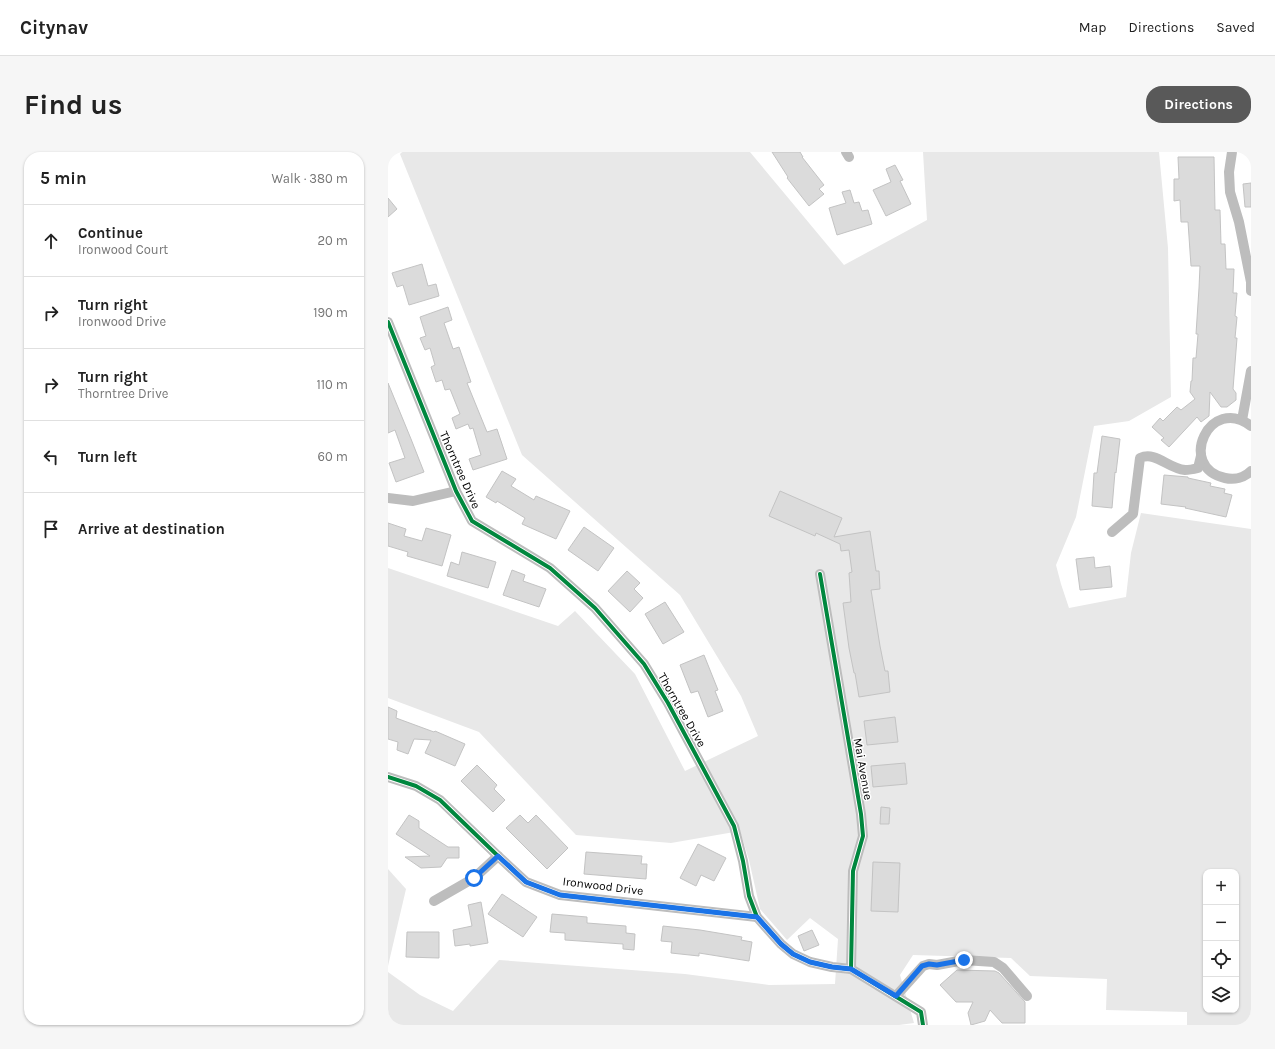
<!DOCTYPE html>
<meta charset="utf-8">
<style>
body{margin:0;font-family:Karla,sans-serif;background:#f6f6f6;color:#222}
.controls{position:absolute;right:12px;bottom:12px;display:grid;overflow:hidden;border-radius:8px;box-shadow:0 1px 3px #0004}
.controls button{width:36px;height:36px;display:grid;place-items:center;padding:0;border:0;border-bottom:1px solid #e0e0e0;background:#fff;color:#222;font:20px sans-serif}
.stop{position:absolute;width:12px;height:12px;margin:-9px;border:3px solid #1a73e8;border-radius:50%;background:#fff}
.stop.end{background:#1a73e8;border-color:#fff;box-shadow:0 1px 4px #0008}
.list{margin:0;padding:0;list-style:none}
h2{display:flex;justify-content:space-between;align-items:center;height:52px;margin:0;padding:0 16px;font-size:17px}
h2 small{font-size:13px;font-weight:400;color:#767676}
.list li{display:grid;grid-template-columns:26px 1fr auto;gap:12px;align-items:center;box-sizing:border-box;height:72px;padding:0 16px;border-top:1px solid #e0e0e0}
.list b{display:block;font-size:15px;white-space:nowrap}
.list p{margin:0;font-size:13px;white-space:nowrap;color:#767676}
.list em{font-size:13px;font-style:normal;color:#767676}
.icon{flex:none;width:22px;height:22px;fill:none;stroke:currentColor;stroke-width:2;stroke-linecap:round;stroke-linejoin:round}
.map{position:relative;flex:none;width:863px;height:873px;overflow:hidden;border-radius:16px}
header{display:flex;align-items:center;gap:24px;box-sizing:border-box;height:56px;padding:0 20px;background:#fff;border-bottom:1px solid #e0e0e0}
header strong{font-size:19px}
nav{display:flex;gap:22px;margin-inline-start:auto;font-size:14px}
.intro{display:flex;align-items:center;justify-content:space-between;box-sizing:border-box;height:96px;padding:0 24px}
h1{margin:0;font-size:28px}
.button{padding:10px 18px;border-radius:16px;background:#595959;color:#fff;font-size:14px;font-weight:700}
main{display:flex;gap:24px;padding:0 24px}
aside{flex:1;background:#fff;border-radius:16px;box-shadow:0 1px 3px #0004}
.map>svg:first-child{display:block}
.green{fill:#e8e8e8;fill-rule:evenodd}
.building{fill:#dbdbdb;stroke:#c3c3c3}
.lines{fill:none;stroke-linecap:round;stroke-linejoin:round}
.minor{stroke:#bdbdbd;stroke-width:10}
.cycleway-casing{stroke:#fff;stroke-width:6}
.cycleway{stroke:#00873e;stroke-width:4}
.route{stroke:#1a73e8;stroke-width:5}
.labels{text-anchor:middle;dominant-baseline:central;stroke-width:3;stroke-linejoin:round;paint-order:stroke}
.street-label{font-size:12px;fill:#000;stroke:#fff}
</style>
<header>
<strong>Citynav</strong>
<nav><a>Map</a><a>Directions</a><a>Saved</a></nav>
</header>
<div class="intro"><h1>Find us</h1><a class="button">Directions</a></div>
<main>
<aside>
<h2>5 min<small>Walk · 380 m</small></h2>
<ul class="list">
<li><svg class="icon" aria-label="ahead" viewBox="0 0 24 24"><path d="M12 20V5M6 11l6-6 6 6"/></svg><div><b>Continue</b><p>Ironwood Court</p></div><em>20 m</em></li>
<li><svg class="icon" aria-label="right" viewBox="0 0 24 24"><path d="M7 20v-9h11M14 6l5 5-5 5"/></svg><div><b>Turn right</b><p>Ironwood Drive</p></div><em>190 m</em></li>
<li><svg class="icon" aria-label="right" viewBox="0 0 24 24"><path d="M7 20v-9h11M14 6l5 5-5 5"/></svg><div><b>Turn right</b><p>Thorntree Drive</p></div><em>110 m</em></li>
<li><svg class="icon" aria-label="left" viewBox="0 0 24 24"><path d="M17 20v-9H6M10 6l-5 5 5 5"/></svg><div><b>Turn left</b></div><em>60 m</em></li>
<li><svg class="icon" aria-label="arrive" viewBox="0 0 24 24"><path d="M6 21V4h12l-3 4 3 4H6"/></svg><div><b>Arrive at destination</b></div></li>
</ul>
</aside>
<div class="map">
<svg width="863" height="873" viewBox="0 0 863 873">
<rect width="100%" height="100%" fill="#fff"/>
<g class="green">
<path d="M 14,0 L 362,0 L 456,113 L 539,68 L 535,0 L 771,0 L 780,96 L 783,245 L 741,269 L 706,274 L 688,365 L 668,413 L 673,432 L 681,456 L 738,445 L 743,401 L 753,361 L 863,377 L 863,873 L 799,873 L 799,860 L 718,858 L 719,827 L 642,824 L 623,806 L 525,803 L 512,823 L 526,871 L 511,873 L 0,873 L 0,820 L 32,843 L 65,859 L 111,808 L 297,822 L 381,833 L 447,832 L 450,787 L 422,766 L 399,788 L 372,757 L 361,708 L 352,679 L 283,691 L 188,683 L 91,580 L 0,546 L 0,416 L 170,474 L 187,459 L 247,522 L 297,619 L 370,584 L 353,544 L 292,443 L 134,303 L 12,2 ZM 818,720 L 848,720 L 848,858 L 818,858 Z"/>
<polygon points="0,717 18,737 0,814"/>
</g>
<g class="building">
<polygon points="384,0 412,0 415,5 414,5 436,33 431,37 436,42 421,54 399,26 400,25"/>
<polygon points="790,5 826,5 827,58 832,58 833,92 837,92 838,117 846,117 845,141 849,141 847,164 849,165 847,186 849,186 845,237 848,241 848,248 839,255 833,255 822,240 821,264 813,270 809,265 781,295 773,288 776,286 764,275 772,266 775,269 789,255 793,258 807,247 802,240 803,229 804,229 805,206 808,206 810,182 808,182 811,136 812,114 803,114 800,70 793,70 792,48 786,49 786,27 791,27"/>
<polygon points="507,13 515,28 512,29 523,52 498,64 485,38 503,30 498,17"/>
<polygon points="863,31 863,55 857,55 855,32"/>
<polygon points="462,38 466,51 471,50 474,59 480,58 484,72 449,83 441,56 458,51 454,40"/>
<polygon points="0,46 9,57 0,65"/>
<polygon points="34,112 40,134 48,132 51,144 21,153 15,133 9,135 4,121"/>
<polygon points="60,155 64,168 56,171 65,197 71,195 83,230 79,231 99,280 109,277 119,307 85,318 81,307 93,303 85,276 82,277 80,272 68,277 64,266 72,262 62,237 57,238 54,228 48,230 43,215 47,213 42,196 37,198 32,186 38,184 32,165"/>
<polygon points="0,231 23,287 36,320 8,330 1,311 17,306 7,278 0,281"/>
<polygon points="714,284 732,287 728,321 727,320 724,356 704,354 706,321 709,321"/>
<polygon points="114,319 128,327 123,334 146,348 148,344 182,359 168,387 134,372 137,366 109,349 108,351 98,345"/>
<polygon points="776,323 800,325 800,326 823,331 822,334 837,337 836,341 844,343 838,365 797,356 798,355 773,352"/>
<polygon points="392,339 454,366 446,385 482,379 488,419 491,419 492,437 483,438 492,494 497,519 500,519 502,540 471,545 467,521 466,521 461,496 455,451 463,450 461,421 464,420 461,398 453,399 452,392 428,381 427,384 381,364"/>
<polygon points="0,371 18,377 16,384 34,389 38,376 63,383 54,414 19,404 20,400 0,394"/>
<polygon points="196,375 226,396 210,419 180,398"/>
<polygon points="74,400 108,410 100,436 59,424 63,410 71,413"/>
<polygon points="706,405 707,416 722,414 724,435 692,438 688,407"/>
<polygon points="124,418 137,423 135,429 158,437 151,455 115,443"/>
<polygon points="239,419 252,431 246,437 255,446 242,460 220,439"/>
<polygon points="277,450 296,480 275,492 257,462"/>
<polygon points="316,503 330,538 327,539 335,559 320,565 310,539 303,541 292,513"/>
<polygon points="0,555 9,559 8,566 46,580 47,579 77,592 67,614 37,601 43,588 26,587 20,602 9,598 10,590 0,587"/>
<polygon points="507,565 510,590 479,593 476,569"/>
<polygon points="517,611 519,632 485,635 483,614"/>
<polygon points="89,613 109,633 106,637 117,648 105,660 73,629"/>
<polygon points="493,655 502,656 501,672 492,672"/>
<polygon points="21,663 31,669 31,676 60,695 71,695 71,706 59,706 53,715 33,716 17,705 42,704 8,682"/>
<polygon points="132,663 140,671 148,663 180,696 159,717 118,676"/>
<polygon points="310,692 338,706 326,729 313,723 308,734 292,726"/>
<polygon points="198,700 254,704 253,712 259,712 258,727 196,722"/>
<polygon points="485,710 512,711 510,760 483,759"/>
<polygon points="114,742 149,765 135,785 100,762"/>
<polygon points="93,750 100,791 82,794 82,792 67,794 65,778 84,774 80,753"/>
<polygon points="164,762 199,765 199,771 238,774 238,781 247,782 246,798 235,797 235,792 177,788 177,781 162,780"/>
<polygon points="275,774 312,778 354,785 353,788 364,790 361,809 311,801 311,804 283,801 284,790 273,789"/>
<polygon points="424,778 431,793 416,799 410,784"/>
<polygon points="19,780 51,780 51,806 18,805"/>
<polygon points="569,818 607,819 611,821 637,850 637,871 614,871 602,858 597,869 583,873 580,861 585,850 568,850 552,833"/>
</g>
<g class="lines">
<g class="minor">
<polyline points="458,0 461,5"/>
<polyline points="844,0 841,20 842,40 851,70 863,130 863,139"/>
<polyline points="0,170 68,339 84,369 162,416 207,456 256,512 280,551 346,674 355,709 361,744 369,765 393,792 405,802 422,810 444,815 463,817 533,860 535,873"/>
<polyline points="854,268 863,219"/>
<path d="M 863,274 C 822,242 788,315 837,326 C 846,328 856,326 863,319"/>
<polyline points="0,346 25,349 68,339"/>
<path d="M 724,380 L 745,362 L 752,306 C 768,299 779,316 797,318 C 801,318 806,317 810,316 L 813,304"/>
<polyline points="432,422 473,662 475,684 465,719 463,817"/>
<polyline points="0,625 28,634 52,648 110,704 138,730 172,743 369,765"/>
<polyline points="46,749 86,726 110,704"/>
<polyline points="508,844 535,814 541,812 549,813 576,808 606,810 615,816 639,844"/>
</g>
<g class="cycleway-casing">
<g id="cycleway">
<polyline points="0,170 68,339 84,369 162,416 207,456 256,512 280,551 346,674 355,709 361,744 369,765 393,792 405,802 422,810 444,815 463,817 533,860 535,873"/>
<polyline points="432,422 473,662 475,684 465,719 463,817"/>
<polyline points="0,625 28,634 52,648 110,704 138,730 172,743 369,765"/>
</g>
</g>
<use href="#cycleway" class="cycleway"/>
</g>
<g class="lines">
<polyline class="route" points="86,726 110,704 138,730 172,743 369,765 393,792 405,802 422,810 444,815 463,817 508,844 534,814 541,812 549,813 576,808"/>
</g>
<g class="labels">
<g class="street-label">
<text transform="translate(72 318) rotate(66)">Thorntree Drive</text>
<text transform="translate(294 558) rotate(60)">Thorntree Drive</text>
<text transform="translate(475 617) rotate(80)">Mai Avenue</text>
<text transform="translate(215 734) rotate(7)">Ironwood Drive</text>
</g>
</g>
</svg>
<div class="controls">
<button>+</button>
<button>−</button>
<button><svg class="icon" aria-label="locate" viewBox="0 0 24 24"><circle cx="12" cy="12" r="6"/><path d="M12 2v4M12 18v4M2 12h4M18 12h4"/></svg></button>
<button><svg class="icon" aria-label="layers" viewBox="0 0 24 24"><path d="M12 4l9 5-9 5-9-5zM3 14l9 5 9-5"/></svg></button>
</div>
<div class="stop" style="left:86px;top:726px"></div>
<div class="stop end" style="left:576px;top:808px"></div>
</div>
</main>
